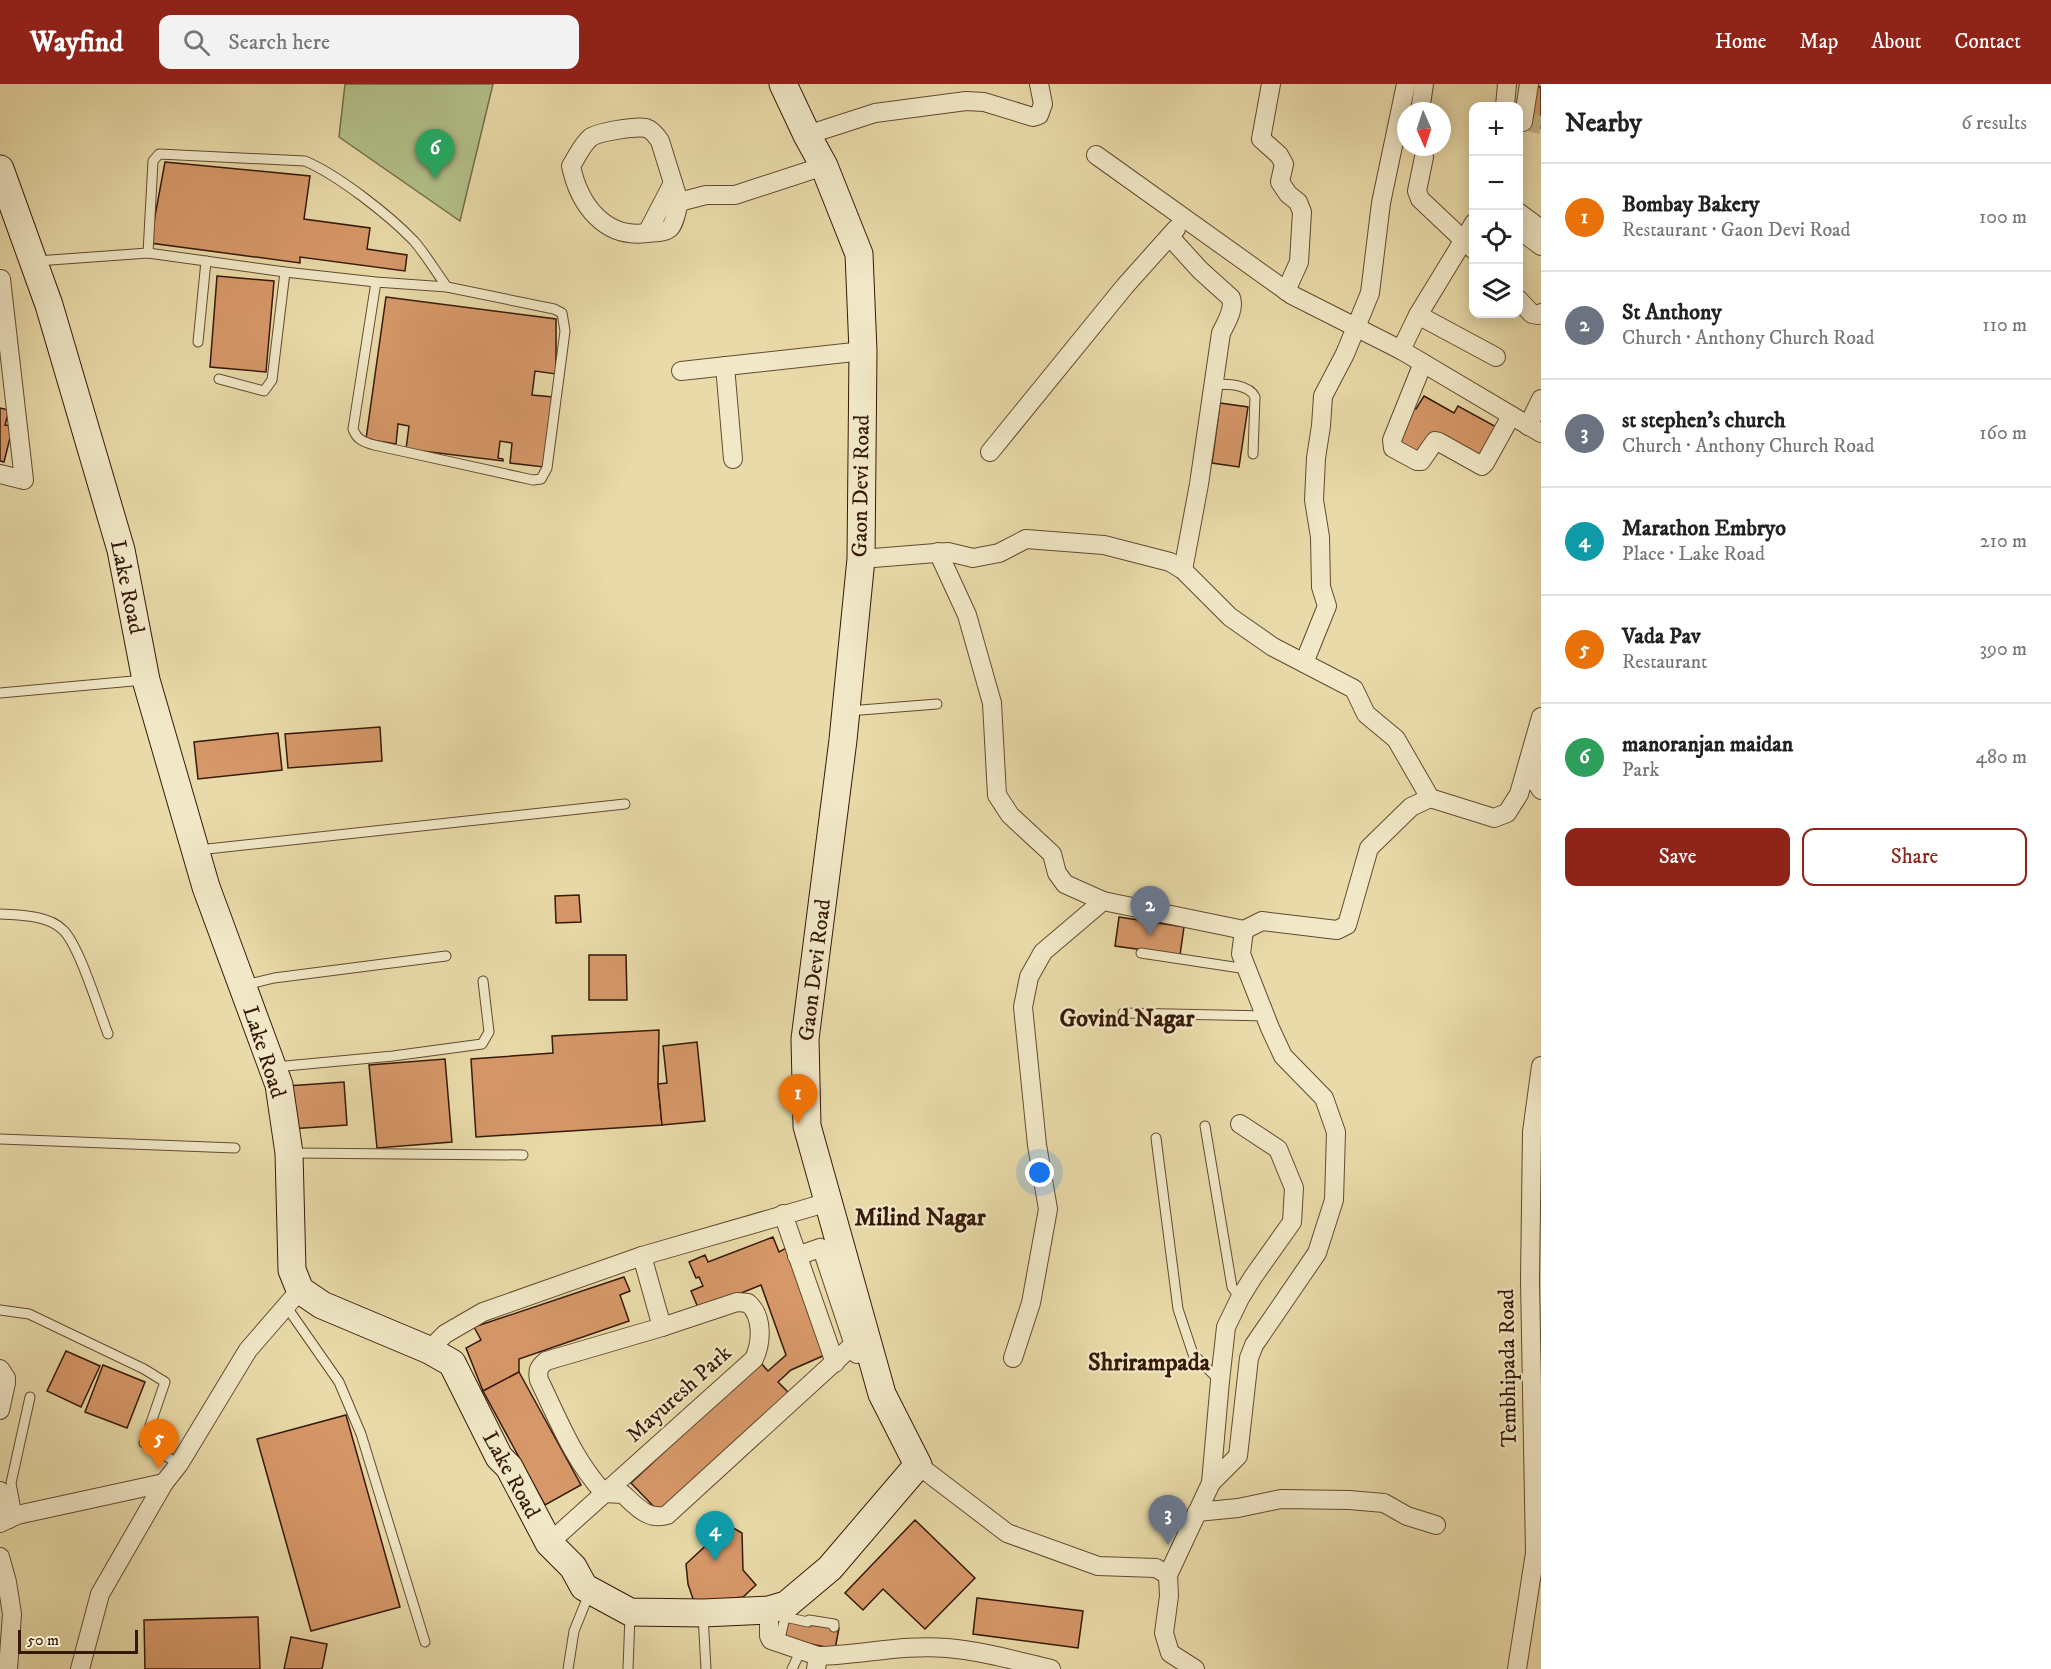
<!DOCTYPE html>
<meta charset="utf-8">
<style>
body{margin:0;font-family:"IM FELL DW Pica",serif;background:#f2f2f2;color:#222}
.controls{position:absolute;right:18px;top:18px;display:grid;overflow:hidden;border-radius:12px;box-shadow:0 3px 15px #0003}
.controls button{width:54px;height:54px;display:grid;place-items:center;padding:0;border:0;border-bottom:2px solid #e0e0e0;background:#fff;color:#222;font:30px sans-serif}
.compass{position:absolute;left:1397px;top:18px;width:54px;height:54px;border-radius:50%;background:#fff;box-shadow:0 3px 15px #0003;rotate:177deg}
.scale{position:absolute;left:18px;bottom:15px;width:120px;box-sizing:border-box;padding-left:6px;border:3px solid #361909;border-top:0;font-size:16px;line-height:21px;white-space:nowrap;color:#361909;-webkit-text-stroke:4px #f1e8c7;paint-order:stroke}
.you{position:absolute;left:1040px;top:1089px;width:21px;height:21px;margin:-15px;border:4px solid #fff;border-radius:50%;background:#1a73e8;box-shadow:0 0 0 9px #1a73e833}
.badge{display:grid;place-items:center;width:39px;height:39px;border-radius:50%;background:#8f2418;color:#fff;font-size:20px;font-weight:700}
.pin{position:absolute;translate:-50% -50px;filter:drop-shadow(0 2px 3px #0008)}
.pin::after{content:'';position:absolute;top:32px;width:21px;height:18px;background:inherit;clip-path:polygon(0 0,100% 0,50% 100%)}
.list{margin:0;padding:0;list-style:none}
h2{display:flex;justify-content:space-between;align-items:center;height:78px;margin:0;padding:0 24px;font-size:26px}
h2 small{font-size:20px;font-weight:400;color:#767676}
.list li{display:grid;grid-template-columns:39px 1fr auto;gap:18px;align-items:center;box-sizing:border-box;height:108px;padding:0 24px;border-top:2px solid #e0e0e0}
.list b{display:block;font-size:22px;white-space:nowrap}
.list p{margin:0;font-size:20px;white-space:nowrap;color:#767676}
.list em{font-size:20px;font-style:normal;color:#767676}
.actions{display:flex;gap:12px;padding:18px 24px}
.actions a{flex:1;padding:14px 0;border:2px solid #8f2418;border-radius:12px;text-align:center;font-size:21px;color:#8f2418}
.actions .main{background:#8f2418;color:#fff}
.icon{flex:none;width:33px;height:33px;fill:none;stroke:currentColor;stroke-width:2;stroke-linecap:round;stroke-linejoin:round}
.map{position:relative;flex:none;width:1541px;height:1585px;overflow:hidden}
header{display:flex;align-items:center;gap:36px;box-sizing:border-box;height:84px;padding:0 30px;background:#8f2418;color:#fff}
header strong{font-size:28px}
nav{display:flex;gap:33px;margin-inline-start:auto;font-size:21px}
.search{width:420px;height:54px;background:#f2f2f2;display:flex;align-items:center;gap:15px;box-sizing:border-box;padding:0 21px;border-radius:12px;color:#767676;font-size:22px}
main{display:flex}
aside{flex:1;background:#fff}
.map>svg:first-child{display:block}
.green{fill:#b3c18a;stroke:#746d4a;stroke-width:1.5}
.building{fill:#d79869;stroke:#361909;stroke-width:1.5}
.lines{fill:none;stroke-linecap:round;stroke-linejoin:round}
.street-tunnel{stroke:#c5b489;stroke-width:18;stroke-dasharray:18 9;stroke-linecap:butt}
.lane-casing{stroke:#634a31;stroke-width:11}
.street-casing{stroke:#634a31;stroke-width:20}
.secondary-casing{stroke:#361909;stroke-width:29}
.lane{stroke:#f1e8c7;stroke-width:9}
.street{stroke:#f1e8c7;stroke-width:18}
.secondary{stroke:#f1e8c7;stroke-width:27}
.labels{text-anchor:middle;dominant-baseline:central;stroke-width:4.5;stroke-linejoin:round;paint-order:stroke}
.street-label{font-size:22px;fill:#361909;stroke:#f1e8c7}
.neighbourhood-label{font-size:24px;font-weight:bold;fill:#361909;stroke:#f1e8c7}
</style>
<header>
<strong>Wayfind</strong>
<div class="search"><svg class="icon" aria-label="search" viewBox="0 0 24 24"><circle cx="10" cy="10" r="6"/><path d="M15 15l6 6"/></svg>Search here</div>
<nav><a>Home</a><a>Map</a><a>About</a><a>Contact</a></nav>
</header>
<main>
<div class="map">
<svg width="1541" height="1585" viewBox="0 0 1541 1585">
<rect width="100%" height="100%" fill="#e9dba9"/>
<filter id="stains"><feTurbulence type="fractalNoise" baseFrequency=".00333" numOctaves="4"/><feColorMatrix values="0 0 0 0 .2 0 0 0 0 .09 0 0 0 0 .02 0 0 0 .5 -.17"/></filter>
<radialGradient id="worn" r=".72"><stop offset=".6" stop-color="#630" stop-opacity="0"/><stop offset="1" stop-color="#630" stop-opacity=".3"/></radialGradient>
<polygon class="green" points="345,0 493,0 460,137 339,53"/>
<g class="building">
<polygon points="1536,2 1541,3 1541,44 1530,42"/>
<polygon points="165,78 310,92 304,135 370,144 367,165 407,171 405,187 300,173 300,179 150,159"/>
<polygon points="217,192 274,197 266,288 210,283"/>
<polygon points="386,213 556,235 556,290 535,287 532,311 553,313 544,383 510,379 512,359 500,357 498,374 503,375 503,377 406,365 409,342 398,340 396,360 366,355"/>
<polygon points="1424,312 1454,329 1458,322 1500,345 1482,378 1432,350 1419,374 1394,360 1406,323 1416,325"/>
<polygon points="1220,319 1248,323 1239,383 1212,379"/>
<polygon points="0,324 9,326 5,341 13,342 4,378 0,377"/>
<polygon points="380,643 382,677 288,684 285,650"/>
<polygon points="278,649 282,686 198,695 194,658"/>
<polygon points="579,811 581,838 556,839 555,812"/>
<polygon points="1119,833 1184,843 1180,871 1115,862"/>
<polygon points="589,871 626,871 627,916 589,916"/>
<polygon points="659,946 658,1000 662,1041 476,1053 471,975 553,969 552,952"/>
<polygon points="697,958 705,1037 662,1041 658,1000 667,999 663,962"/>
<polygon points="445,975 452,1058 377,1064 369,981"/>
<polygon points="344,998 347,1041 290,1045 287,1002"/>
<polygon points="773,1153 779,1168 788,1163 825,1271 791,1286 778,1298 789,1309 660,1429 631,1399 760,1278 768,1287 786,1271 761,1201 699,1226 691,1207 703,1202 699,1193 696,1194 689,1178 705,1171 708,1178"/>
<polygon points="624,1193 630,1207 620,1211 629,1237 519,1275 519,1288 483,1307 466,1264 481,1256 474,1243"/>
<polygon points="66,1267 100,1282 81,1323 47,1307"/>
<polygon points="103,1281 145,1298 127,1344 85,1328"/>
<polygon points="519,1288 581,1401 545,1421 483,1307"/>
<polygon points="346,1331 400,1523 311,1547 257,1355"/>
<polygon points="915,1436 975,1494 925,1545 883,1505 863,1526 845,1509"/>
<polygon points="728,1441 742,1449 743,1486 756,1501 743,1513 694,1518 688,1500 686,1480"/>
<polygon points="977,1514 1083,1527 1078,1564 973,1550"/>
<polygon points="258,1533 260,1585 145,1585 144,1536"/>
<polygon points="786,1534 839,1544 835,1565 782,1554"/>
<polygon points="291,1553 327,1560 322,1585 284,1585"/>
</g>
<g class="lines">
<polyline class="street-tunnel" points="1530,39 1541,41"/>
<g class="lane-casing">
<g id="lane">
<path d="M 148,169 L 153,77 L 159,70 L 305,77 C 338,91 389,131 414,157 C 426,171 436,188 447,203"/>
<path d="M 37,177 L 148,169 L 285,188 L 376,198 L 447,203 L 554,225 L 562,229 L 565,247 L 547,384 L 541,395 L 533,396 L 374,361 C 364,358 357,356 353,345 L 376,198"/>
<polyline points="198,258 206,177"/>
<polyline points="219,295 264,307 272,296 285,188"/>
<path d="M 1215,300 C 1227,300 1249,300 1255,313 L 1253,370"/>
<polyline points="0,609 144,596"/>
<polyline points="848,627 937,620"/>
<polyline points="198,766 625,720"/>
<path d="M 0,830 C 19,831 49,831 63,846 C 79,861 99,927 108,950"/>
<polyline points="1141,869 1247,885"/>
<polyline points="245,901 274,894 446,872"/>
<polyline points="1123,929 1267,932"/>
<polyline points="275,983 393,972 482,960 489,948 483,897"/>
<polyline points="1205,1042 1232,1203 1240,1214"/>
<polyline points="1156,1054 1178,1225 1193,1270 1220,1297"/>
<polyline points="0,1055 235,1064"/>
<polyline points="292,1069 523,1071"/>
<polyline points="286,1222 339,1298 361,1350 425,1558"/>
<polyline points="0,1226 29,1230 144,1285 165,1298 144,1359 179,1380"/>
<polyline points="17,1431 11,1399 30,1313"/>
<polyline points="703,1531 706,1585"/>
<polyline points="809,1536 834,1540 834,1543"/>
<polyline points="779,1559 785,1533 808,1538"/>
<polyline points="568,1585 574,1547 589,1510"/>
<polyline points="628,1585 630,1531"/>
<polyline points="792,1585 801,1566"/>
</g>
</g>
<g class="street-casing">
<g id="street">
<polyline points="1271,0 1261,55 1279,71 1284,80 1280,98 1288,110 1298,118 1302,128 1299,178 1286,207"/>
<polyline points="1505,22 1507,0"/>
<polyline points="1420,27 1424,0"/>
<polyline points="1523,38 1529,0"/>
<polyline points="807,51 875,29 966,17 984,18 1033,33 1039,31 1043,20 1039,0"/>
<polyline points="1096,71 1292,211 1401,266"/>
<polyline points="1424,73 1417,107 1420,115 1474,166"/>
<path d="M 679,118 L 660,57 C 656,51 652,46 646,44 C 636,42 597,48 590,54 C 581,62 577,73 571,82 C 579,120 604,155 647,149 C 654,148 665,149 670,144 C 675,139 677,125 679,118 L 706,111 L 735,111 L 824,82"/>
<polyline points="1518,128 1541,145"/>
<polyline points="1474,139 1418,231 1401,266 1541,349"/>
<polyline points="1518,145 1541,162"/>
<polyline points="647,149 673,99"/>
<path d="M 1170,153 L 1200,186 L 1231,214 C 1235,225 1226,239 1221,249 L 1199,400 L 1183,486"/>
<polyline points="1518,215 1532,230 1538,231 1541,229"/>
<polyline points="1418,231 1496,273"/>
<polyline points="1423,279 1392,356 1393,364 1417,377 1421,377 1435,357 1439,358 1482,382 1485,379 1511,332"/>
<polyline points="725,282 733,375"/>
<polyline points="681,287 863,267"/>
<polyline points="1528,342 1541,315"/>
<polyline points="990,368 1125,202 1176,145"/>
<polyline points="0,390 24,396 1,195"/>
<polyline points="938,468 967,531 992,619 997,711 1010,731 1052,770 1057,789 1065,800 1103,817"/>
<polyline points="861,475 948,468 973,474 999,469 1026,455 1104,461 1170,478 1183,486 1230,533 1273,563 1354,605 1366,630 1396,655 1430,714 1494,734 1507,729 1519,710 1541,633"/>
<polyline points="1304,579 1327,522 1321,503 1320,453 1314,416 1316,374 1321,342 1323,312 1345,270 1370,209 1381,119 1406,0"/>
<polyline points="1535,674 1534,695 1541,706"/>
<polyline points="1244,846 1262,837 1337,846 1347,841 1369,764 1411,723 1430,714"/>
<polyline points="783,1130 835,1279"/>
<path d="M 642,1172 L 662,1243 L 546,1277 C 539,1283 537,1286 539,1296 C 559,1337 573,1375 604,1409 L 623,1410 C 636,1422 648,1437 667,1431 L 864,1251"/>
<polyline points="797,1172 820,1164 823,1168 857,1270"/>
<polyline points="429,1266 445,1250 483,1228 642,1172 829,1118"/>
<polyline points="1013,1274 1031,1219 1048,1125 1037,1061 1023,923 1029,893 1043,868 1103,817 1244,846"/>
<polyline points="0,1285 6,1294 6,1299 0,1326"/>
<polyline points="918,1381 1007,1449 1098,1482 1156,1484 1168,1491"/>
<polyline points="1211,1399 1220,1297 1226,1243 1240,1214 1253,1193 1292,1138 1294,1104 1278,1065 1240,1040"/>
<polyline points="0,1407 9,1435"/>
<polyline points="1197,1428 1238,1424 1281,1415 1349,1416 1384,1419 1407,1432 1436,1441"/>
<polyline points="0,1439 17,1431 164,1399"/>
<path d="M 549,1459 L 754,1275 C 762,1258 763,1232 748,1219 L 737,1218 L 662,1243"/>
<polyline points="0,1473 7,1498 12,1530 8,1585"/>
<polyline points="769,1526 769,1552 771,1556 818,1572 816,1585"/>
<path d="M 818,1572 C 861,1571 904,1560 947,1564 C 982,1567 1017,1577 1051,1585"/>
<polyline points="80,1585 100,1510 164,1399 179,1380 248,1266 300,1206"/>
<polyline points="1195,1585 1170,1569 1164,1549 1169,1512 1168,1491 1211,1399 1238,1372 1249,1274 1254,1261 1317,1169 1334,1116 1336,1048 1324,1014 1283,972 1270,944 1241,870 1244,846"/>
<polyline points="1517,1585 1535,1469 1530,1197 1532,1048 1541,982"/>
</g>
</g>
<g class="secondary-casing">
<polyline id="secondary" points="0,85 49,221 121,466 146,596 206,803 279,1001 289,1069 292,1186 300,1206 322,1221 429,1266 452,1279 499,1373 509,1383 549,1459 573,1483 584,1503 630,1528 703,1529 769,1526 786,1521 830,1484 918,1381 882,1310 807,1042 805,955 843,656 861,475 863,267 859,170 824,82 807,51 783,0"/>
</g>
<use href="#lane" class="lane"/>
<use href="#street" class="street"/>
<use href="#secondary" class="secondary"/>
</g>
<g class="labels">
<g class="street-label">
<text transform="translate(861 402) rotate(-89)">Gaon Devi Road</text>
<text transform="translate(127 503) rotate(78)">Lake Road</text>
<text transform="translate(815 886) rotate(-83)">Gaon Devi Road</text>
<text transform="translate(264 968) rotate(72)">Lake Road</text>
<text transform="translate(1508 1284) rotate(-91)">Tembhipada Road</text>
<text transform="translate(679 1310) rotate(-42)">Mayuresh Park</text>
<text transform="translate(511 1391) rotate(61)">Lake Road</text>
</g>
<g class="neighbourhood-label">
<text x="1127" y="935">Govind Nagar</text>
<text x="920" y="1134">Milind Nagar</text>
<text x="1149" y="1279">Shrirampada</text>
</g>
</g>
<rect width="100%" height="100%" filter="url(#stains)"/>
<rect width="100%" height="100%" fill="url(#worn)"/>
</svg>
<div class="controls">
<button>+</button>
<button>−</button>
<button><svg class="icon" aria-label="locate" viewBox="0 0 24 24"><circle cx="12" cy="12" r="6"/><path d="M12 2v4M12 18v4M2 12h4M18 12h4"/></svg></button>
<button><svg class="icon" aria-label="layers" viewBox="0 0 24 24"><path d="M12 4l9 5-9 5-9-5zM3 14l9 5 9-5"/></svg></button>
</div>
<svg class="compass" viewBox="-18 -18 36 36"><path d="M0-13l5 13h-10z" fill="#e53935"/><path d="M0 13l5-13h-10z" fill="#767676"/></svg>
<div class="scale">50 m</div>
<div class="you"></div>
<div class="pin badge" style="left:798px;top:1040px;background:#e8710a">1</div>
<div class="pin badge" style="left:1150px;top:852px;background:#6b7280">2</div>
<div class="pin badge" style="left:1168px;top:1461px;background:#6b7280">3</div>
<div class="pin badge" style="left:715px;top:1477px;background:#0f9aa8">4</div>
<div class="pin badge" style="left:159px;top:1385px;background:#e8710a">5</div>
<div class="pin badge" style="left:435px;top:95px;background:#2e9e5b">6</div>
</div>
<aside>
<h2>Nearby<small>6 results</small></h2>
<ul class="list">
<li><span class="badge" style="background:#e8710a">1</span><div><b>Bombay Bakery</b><p>Restaurant · Gaon Devi Road</p></div><em>100 m</em></li>
<li><span class="badge" style="background:#6b7280">2</span><div><b>St Anthony</b><p>Church · Anthony Church Road</p></div><em>110 m</em></li>
<li><span class="badge" style="background:#6b7280">3</span><div><b>st stephen's church</b><p>Church · Anthony Church Road</p></div><em>160 m</em></li>
<li><span class="badge" style="background:#0f9aa8">4</span><div><b>Marathon Embryo</b><p>Place · Lake Road</p></div><em>210 m</em></li>
<li><span class="badge" style="background:#e8710a">5</span><div><b>Vada Pav</b><p>Restaurant</p></div><em>390 m</em></li>
<li><span class="badge" style="background:#2e9e5b">6</span><div><b>manoranjan maidan</b><p>Park</p></div><em>480 m</em></li>
</ul>
<div class="actions"><a class="main">Save</a><a>Share</a></div>
</aside>
</main>
